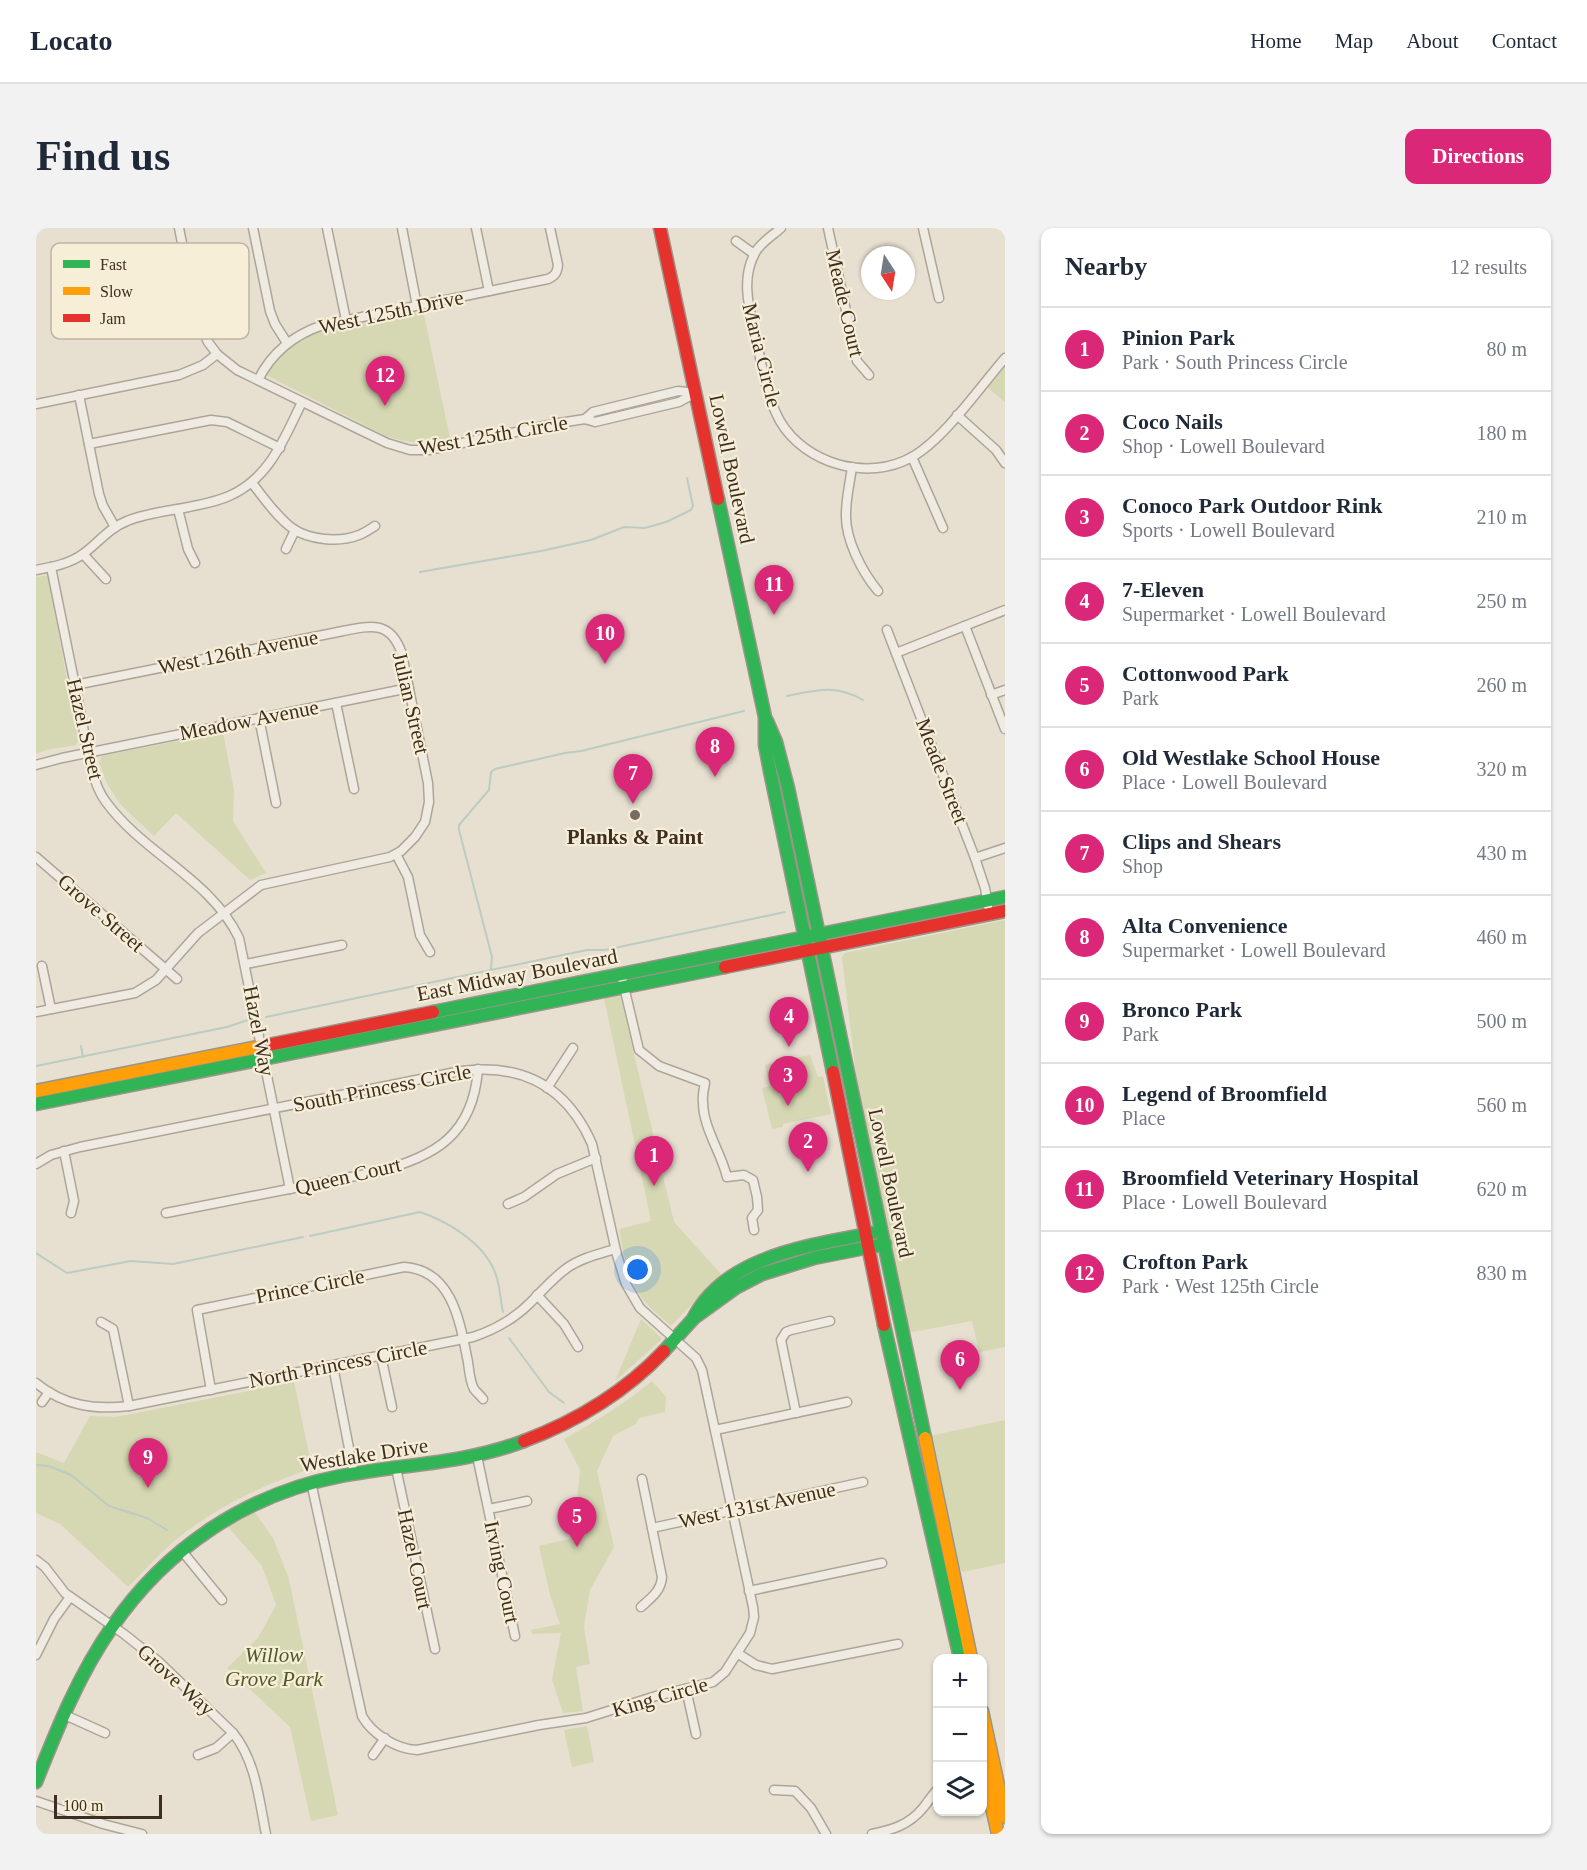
<!DOCTYPE html>
<meta charset="utf-8">
<style>
body{margin:0;font-family:Georgia,serif;background:#f2f2f3;color:#1f2937}
.controls{position:absolute;right:18px;bottom:18px;display:grid;overflow:hidden;border-radius:12px;box-shadow:0 2px 4px #0004}
.controls button{width:54px;height:54px;display:grid;place-items:center;padding:0;border:0;border-bottom:2px solid #e0e1e3;background:#fff;color:#1f2937;font:30px sans-serif}
.compass{position:absolute;left:825px;top:18px;width:54px;height:54px;border-radius:50%;background:#fff;box-shadow:0 2px 4px #0004;rotate:168deg}
.scale{position:absolute;left:18px;bottom:15px;width:108px;box-sizing:border-box;padding-left:6px;border:3px solid #3d2e20;border-top:0;font-size:16px;line-height:21px;white-space:nowrap;color:#3d2e20;-webkit-text-stroke:4px #f7eed8;paint-order:stroke}
.you{position:absolute;left:602px;top:1042px;width:21px;height:21px;margin:-15px;border:4px solid #fff;border-radius:50%;background:#1a73e8;box-shadow:0 0 0 9px #1a73e833}
.badge{display:grid;place-items:center;width:39px;height:39px;border-radius:50%;background:#db2777;color:#fff;font-size:20px;font-weight:700}
.pin{position:absolute;translate:-50% -50px;filter:drop-shadow(0 2px 3px #0008)}
.pin::after{content:'';position:absolute;top:32px;width:21px;height:18px;background:inherit;clip-path:polygon(0 0,100% 0,50% 100%)}
.list{margin:0;padding:0;list-style:none}
h2{display:flex;justify-content:space-between;align-items:center;height:78px;margin:0;padding:0 24px;font-size:26px}
h2 small{font-size:20px;font-weight:400;color:#747a83}
.list li{display:grid;grid-template-columns:39px 1fr auto;gap:18px;align-items:center;box-sizing:border-box;height:84px;padding:0 24px;border-top:2px solid #e0e1e3}
.list b{display:block;font-size:22px;white-space:nowrap}
.list p{margin:0;font-size:20px;white-space:nowrap;color:#747a83}
.list em{font-size:20px;font-style:normal;color:#747a83}
.icon{flex:none;width:33px;height:33px;fill:none;stroke:currentColor;stroke-width:2;stroke-linecap:round;stroke-linejoin:round}
.map{position:relative;flex:none;width:969px;height:1606px;overflow:hidden;border-radius:12px}
header{display:flex;align-items:center;gap:36px;box-sizing:border-box;height:84px;padding:0 30px;background:#fff;border-bottom:2px solid #e0e1e3}
header strong{font-size:28px}
nav{display:flex;gap:33px;margin-inline-start:auto;font-size:21px}
.intro{display:flex;align-items:center;justify-content:space-between;box-sizing:border-box;height:144px;padding:0 36px}
h1{margin:0;font-size:42px}
.button{padding:15px 27px;border-radius:12px;background:#db2777;color:#fff;font-size:21px;font-weight:700}
main{display:flex;gap:36px;padding:0 36px}
aside{flex:1;background:#fff;border-radius:12px;box-shadow:0 2px 4px #0004}
.map>svg:first-child{display:block}
.green{fill:#d6d7b3}
.lines{fill:none;stroke-linecap:round;stroke-linejoin:round}
.stream{stroke:#bcccc2;stroke-width:2}
.street-casing{stroke:#ada599;stroke-width:11}
.fast-casing{stroke:#9c958a;stroke-width:15}
.slow-casing{stroke:#9c958a;stroke-width:15}
.jam-casing{stroke:#9c958a;stroke-width:15}
.street{stroke:#efebe3;stroke-width:8}
.fast{stroke:#30b455;stroke-width:12}
.slow{stroke:#ff9f0a;stroke-width:12}
.jam{stroke:#e5322d;stroke-width:12}
.poi-dot{fill:#786c5e;stroke:#f7eed8;stroke-width:2}
.labels{text-anchor:middle;dominant-baseline:central;stroke-width:4.5;stroke-linejoin:round;paint-order:stroke}
.street-label{font-size:21px;fill:#3d2e20;stroke:#f7eed8}
.poi-label{font-size:21px;font-weight:bold;fill:#3d2e20;stroke:#f7eed8}
.park-label{font-size:21px;font-style:italic;fill:#4d5a26;stroke:#f7eed8}
.key{fill:#f7eed8;stroke:#bfb4a1;stroke-width:1.5}
.key-label{font-size:16px;fill:#3d2e20}
</style>
<header>
<strong>Locato</strong>
<nav><a>Home</a><a>Map</a><a>About</a><a>Contact</a></nav>
</header>
<div class="intro"><h1>Find us</h1><a class="button">Directions</a></div>
<main>
<div class="map">
<svg width="969" height="1606" viewBox="0 0 969 1606">
<rect width="100%" height="100%" fill="#e7e0d1"/>
<g class="green">
<path d="M 387,82 L 414,210 C 387,215 377,217 350,208 L 230,147 L 242,127 L 269,108 L 288,102 Z"/>
<polygon points="969,130 969,174 947,156"/>
<polygon points="12,347 42,513 40,517 10,522 0,526 0,349"/>
<polygon points="187,504 198,562 197,593 230,645 214,652 140,585 118,608 85,577 71,556 63,534 66,528"/>
<polygon points="969,692 969,1119 943,1124 936,1093 871,1105 820,847 806,729 809,725"/>
<path d="M 584,767 L 638,994 L 685,1046 L 635,1098 C 624,1088 610,1078 602,1064 C 590,1046 587,1022 583,1001 L 615,993 L 568,770 Z"/>
<polygon points="774,827 782,849 787,848 795,886 747,896 747,899 736,901 726,860 734,858 729,837 736,835 738,842 746,840 744,833"/>
<polygon points="605,1091 626,1111 579,1153"/>
<path d="M 616,1153 L 630,1169 L 629,1184 L 603,1190 L 600,1196 L 577,1208 L 561,1243 L 578,1319 L 554,1362 L 548,1399 L 554,1436 L 540,1439 L 547,1483 L 527,1485 L 516,1452 L 525,1405 L 496,1406 L 495,1402 L 524,1396 L 514,1367 L 503,1318 L 537,1310 L 544,1242 L 528,1211 C 559,1194 588,1176 616,1153 Z"/>
<path d="M 258,1154 L 276,1240 C 225,1258 180,1279 138,1313 C 122,1327 107,1344 92,1359 L 24,1296 L 0,1285 L 0,1224 L 28,1235 L 54,1188 L 80,1189 Z"/>
<polygon points="969,1192 969,1335 927,1344 921,1340 893,1208"/>
<polygon points="218,1283 237,1310 253,1351 302,1587 275,1593 254,1499 191,1440 222,1410 240,1377 226,1338 192,1299"/>
<polygon points="551,1498 558,1534 536,1539 528,1502"/>
</g>
<g class="lines">
<g class="stream">
<polyline points="384,344 505,323 555,312 588,299 609,300 630,294 655,282 657,278 651,250"/>
<path d="M 751,468 C 781,462 799,456 827,472"/>
<polyline points="455,741 456,729 423,602 423,597 453,562 455,544 459,541 529,525 545,523 708,483"/>
<polyline points="230,789 551,722 569,722 749,684"/>
<polyline points="45,818 47,829"/>
<polyline points="0,838 191,799 212,792"/>
<path d="M 274,1008 L 384,984 C 411,993 446,1014 458,1042 C 464,1054 464,1071 467,1084"/>
<polyline points="0,1025 31,1045 95,1033 137,1036 267,1009"/>
<polyline points="473,1110 513,1164 528,1175"/>
<polyline points="0,1237 13,1238 35,1247 73,1278 111,1290 131,1302"/>
</g>
<g class="street-casing">
<g id="street">
<polyline points="143,0 161,91 172,114 181,126 201,142 351,215 374,222 393,222 523,195 549,191 559,194 643,174 660,165"/>
<polyline points="217,0 234,83 239,96 251,115"/>
<polyline points="291,0 310,92"/>
<polyline points="366,0 381,78"/>
<polyline points="440,0 453,63"/>
<path d="M 745,0 C 736,8 724,15 719,25 C 704,52 714,83 720,110 C 726,138 730,168 744,193 C 769,236 832,254 876,229 C 908,211 944,159 969,130"/>
<polyline points="792,0 821,133 833,147"/>
<polyline points="887,0 903,70"/>
<polyline points="700,13 718,26"/>
<path d="M 222,152 C 236,124 257,107 287,97 L 512,51 C 519,48 521,45 522,37 L 514,0"/>
<polyline points="43,167 63,266 67,278 79,299"/>
<polyline points="0,176 143,147 167,137 181,126"/>
<polyline points="921,187 960,222 969,235"/>
<polyline points="549,191 557,184 642,163 660,165"/>
<polyline points="53,216 175,192 191,194 244,220"/>
<polyline points="876,229 907,300"/>
<path d="M 816,239 C 814,254 810,270 810,286 C 809,311 826,344 842,363"/>
<path d="M 216,255 C 228,270 240,288 256,300 C 273,312 303,315 323,307 C 328,305 334,301 339,298"/>
<polyline points="142,281 152,321 159,335"/>
<polyline points="250,321 259,302"/>
<polyline points="47,326 70,351"/>
<path d="M 15,339 C 25,389 35,438 45,487 C 50,513 54,553 70,574 C 108,626 175,651 203,710 L 254,961"/>
<path d="M 0,342 C 16,339 33,336 47,326 C 62,315 73,300 91,293 C 110,285 132,283 153,279 C 166,276 180,274 193,268 C 233,251 248,211 266,174"/>
<polyline points="929,398 969,501"/>
<polyline points="851,402 939,630 949,660 952,678"/>
<polyline points="860,425 969,382"/>
<polyline points="955,467 969,462"/>
<polyline points="300,475 318,561"/>
<polyline points="223,490 240,575"/>
<polyline points="0,537 26,530 373,460"/>
<polyline points="360,626 372,649 384,707 394,724"/>
<polyline points="0,629 141,751"/>
<polyline points="939,630 969,620"/>
<polyline points="210,736 306,717"/>
<polyline points="6,738 15,781"/>
<path d="M 585,746 L 603,822 L 623,838 L 669,855 C 668,861 666,867 667,874 C 667,900 685,924 691,949 L 708,947 L 717,952 L 721,969 L 722,982 L 716,990 L 718,1002"/>
<path d="M 0,784 L 99,765 L 120,752 L 162,705 L 225,657 L 331,634 L 354,629 L 365,623 L 379,609 L 389,594 L 393,574 L 392,555 L 366,426 C 355,393 336,397 307,403 L 39,457"/>
<polyline points="511,860 537,820"/>
<polyline points="28,923 38,973 35,985"/>
<path d="M 0,936 L 15,927 L 44,919 L 425,843 C 487,835 531,859 556,916 L 581,1027 L 590,1056 L 604,1080 L 660,1130 L 666,1142 L 717,1379 L 718,1389 L 714,1405 L 689,1444 L 677,1454 L 620,1468 L 550,1490 L 503,1497 L 381,1522 C 360,1521 336,1506 326,1488 L 275,1254"/>
<polyline points="472,976 488,969 521,946 560,930"/>
<path d="M 130,985 L 340,944 C 399,929 437,907 442,841"/>
<polyline points="501,1067 528,1096 542,1119"/>
<polyline points="65,1094 77,1101 93,1178"/>
<polyline points="345,1128 356,1179"/>
<polyline points="297,1138 318,1246"/>
<path d="M 0,1155 C 28,1178 59,1182 93,1178 L 437,1109 C 458,1102 478,1091 494,1075 C 506,1063 517,1050 531,1040 C 545,1030 563,1026 579,1021"/>
<path d="M 175,1162 L 161,1082 L 368,1039 C 417,1042 424,1095 432,1134 C 433,1142 434,1154 438,1161 C 440,1164 445,1168 447,1171"/>
<polyline points="6,1174 13,1164"/>
<polyline points="760,1185 745,1112 750,1104 755,1102 794,1093"/>
<polyline points="679,1202 811,1174"/>
<polyline points="441,1228 479,1408"/>
<polyline points="360,1240 399,1421"/>
<polyline points="453,1281 491,1273"/>
<polyline points="616,1300 827,1254"/>
<polyline points="146,1323 186,1372"/>
<path d="M 0,1332 L 9,1339 L 29,1365 L 88,1406 L 122,1433 L 197,1505 C 220,1533 223,1572 230,1606"/>
<polyline points="713,1363 846,1335"/>
<path d="M 605,1379 C 615,1370 625,1363 626,1349 L 606,1251"/>
<polyline points="701,1425 720,1437 736,1441 862,1416"/>
<polyline points="0,1427 18,1391 34,1369"/>
<polyline points="650,1461 660,1506"/>
<polyline points="29,1487 69,1505"/>
<polyline points="162,1527 180,1520 197,1505"/>
<polyline points="337,1527 349,1510"/>
<polyline points="738,1562 759,1563 775,1580 790,1606"/>
<polyline points="0,1573 67,1596 106,1606"/>
<path d="M 836,1606 C 856,1602 873,1597 887,1580 C 892,1574 896,1567 902,1561"/>
</g>
</g>
<g class="fast-casing">
<g id="fast">
<polyline points="682,271 729,489 729,517 734,543 797,844"/>
<polyline points="731,493 740,514 752,560 889,1210"/>
<polyline points="397,784 969,669"/>
<polyline points="0,876 689,739"/>
<path d="M 658,1089 C 691,1027 774,1018 836,1005"/>
<polyline points="848,1097 924,1430"/>
<polyline points="628,1123 658,1090 701,1059 726,1046 778,1030 849,1016"/>
<path d="M 0,1554 C 21,1501 43,1446 76,1399 C 130,1320 211,1266 305,1248 C 367,1236 428,1236 488,1213"/>
</g>
</g>
<g class="slow-casing">
<g id="slow">
<polyline points="0,863 227,818"/>
<polyline points="889,1210 935,1430"/>
<polyline points="946,1483 969,1589"/>
<polyline points="946,1535 962,1606"/>
</g>
</g>
<g class="jam-casing">
<g id="jam">
<polyline points="624,0 682,271"/>
<polyline points="689,739 969,683"/>
<polyline points="227,818 397,784"/>
<polyline points="797,844 848,1097"/>
<path d="M 488,1213 C 541,1193 589,1164 628,1123"/>
</g>
</g>
<use href="#street" class="street"/>
<use href="#fast" class="fast"/>
<use href="#slow" class="slow"/>
<use href="#jam" class="jam"/>
</g>
<circle class="poi-dot" cx="599" cy="587" r="6"/>
<g class="labels">
<g class="street-label">
<text transform="translate(809 75) rotate(77)">Meade Court</text>
<text transform="translate(355 84) rotate(-12)">West 125th Drive</text>
<text transform="translate(726 127) rotate(76)">Maria Circle</text>
<text transform="translate(457 207) rotate(-10)">West 125th Circle</text>
<text transform="translate(696 241) rotate(78)">Lowell Boulevard</text>
<text transform="translate(202 424) rotate(-11)">West 126th Avenue</text>
<text transform="translate(375 475) rotate(77)">Julian Street</text>
<text transform="translate(213 492) rotate(-11)">Meadow Avenue</text>
<text transform="translate(49 501) rotate(77)">Hazel Street</text>
<text transform="translate(906 543) rotate(69)">Meade Street</text>
<text transform="translate(65 685) rotate(41)">Grove Street</text>
<text transform="translate(481 747) rotate(-11)">East Midway Boulevard</text>
<text transform="translate(223 803) rotate(79)">Hazel Way</text>
<text transform="translate(346 860) rotate(-11)">South Princess Circle</text>
<text transform="translate(312 948) rotate(-13)">Queen Court</text>
<text transform="translate(855 955) rotate(78)">Lowell Boulevard</text>
<text transform="translate(274 1058) rotate(-11)">Prince Circle</text>
<text transform="translate(302 1136) rotate(-11)">North Princess Circle</text>
<text transform="translate(328 1227) rotate(-9)">Westlake Drive</text>
<text transform="translate(721 1277) rotate(-12)">West 131st Avenue</text>
<text transform="translate(379 1331) rotate(78)">Hazel Court</text>
<text transform="translate(466 1344) rotate(78)">Irving Court</text>
<text transform="translate(140 1452) rotate(42)">Grove Way</text>
<text transform="translate(624 1469) rotate(-16)">King Circle</text>
</g>
<g class="poi-label">
<text x="599" y="609">Planks &amp; Paint</text>
</g>
<g class="park-label">
<text x="238" y="1427">Willow<tspan x="238" dy="24">Grove Park</tspan></text>
</g>
</g>
<rect x="15" y="15" width="198" height="96" rx="9" class="key"/>
<rect x="27" y="32" width="27" height="8" fill="#30b455"/>
<rect x="27" y="59" width="27" height="8" fill="#ff9f0a"/>
<rect x="27" y="86" width="27" height="8" fill="#e5322d"/>
<g class="key-label">
<text x="64" y="42">Fast</text>
<text x="64" y="69">Slow</text>
<text x="64" y="96">Jam</text>
</g>
</svg>
<div class="controls">
<button>+</button>
<button>−</button>
<button><svg class="icon" aria-label="layers" viewBox="0 0 24 24"><path d="M12 4l9 5-9 5-9-5zM3 14l9 5 9-5"/></svg></button>
</div>
<svg class="compass" viewBox="-18 -18 36 36"><path d="M0-13l5 13h-10z" fill="#e53935"/><path d="M0 13l5-13h-10z" fill="#747a83"/></svg>
<div class="scale">100 m</div>
<div class="you"></div>
<div class="pin badge" style="left:618px;top:958px">1</div>
<div class="pin badge" style="left:772px;top:944px">2</div>
<div class="pin badge" style="left:752px;top:878px">3</div>
<div class="pin badge" style="left:753px;top:819px">4</div>
<div class="pin badge" style="left:541px;top:1319px">5</div>
<div class="pin badge" style="left:924px;top:1162px">6</div>
<div class="pin badge" style="left:597px;top:576px">7</div>
<div class="pin badge" style="left:679px;top:549px">8</div>
<div class="pin badge" style="left:112px;top:1260px">9</div>
<div class="pin badge" style="left:569px;top:436px">10</div>
<div class="pin badge" style="left:738px;top:387px">11</div>
<div class="pin badge" style="left:349px;top:178px">12</div>
</div>
<aside>
<h2>Nearby<small>12 results</small></h2>
<ul class="list">
<li><span class="badge">1</span><div><b>Pinion Park</b><p>Park · South Princess Circle</p></div><em>80 m</em></li>
<li><span class="badge">2</span><div><b>Coco Nails</b><p>Shop · Lowell Boulevard</p></div><em>180 m</em></li>
<li><span class="badge">3</span><div><b>Conoco Park Outdoor Rink</b><p>Sports · Lowell Boulevard</p></div><em>210 m</em></li>
<li><span class="badge">4</span><div><b>7-Eleven</b><p>Supermarket · Lowell Boulevard</p></div><em>250 m</em></li>
<li><span class="badge">5</span><div><b>Cottonwood Park</b><p>Park</p></div><em>260 m</em></li>
<li><span class="badge">6</span><div><b>Old Westlake School House</b><p>Place · Lowell Boulevard</p></div><em>320 m</em></li>
<li><span class="badge">7</span><div><b>Clips and Shears</b><p>Shop</p></div><em>430 m</em></li>
<li><span class="badge">8</span><div><b>Alta Convenience</b><p>Supermarket · Lowell Boulevard</p></div><em>460 m</em></li>
<li><span class="badge">9</span><div><b>Bronco Park</b><p>Park</p></div><em>500 m</em></li>
<li><span class="badge">10</span><div><b>Legend of Broomfield</b><p>Place</p></div><em>560 m</em></li>
<li><span class="badge">11</span><div><b>Broomfield Veterinary Hospital</b><p>Place · Lowell Boulevard</p></div><em>620 m</em></li>
<li><span class="badge">12</span><div><b>Crofton Park</b><p>Park · West 125th Circle</p></div><em>830 m</em></li>
</ul>
</aside>
</main>
